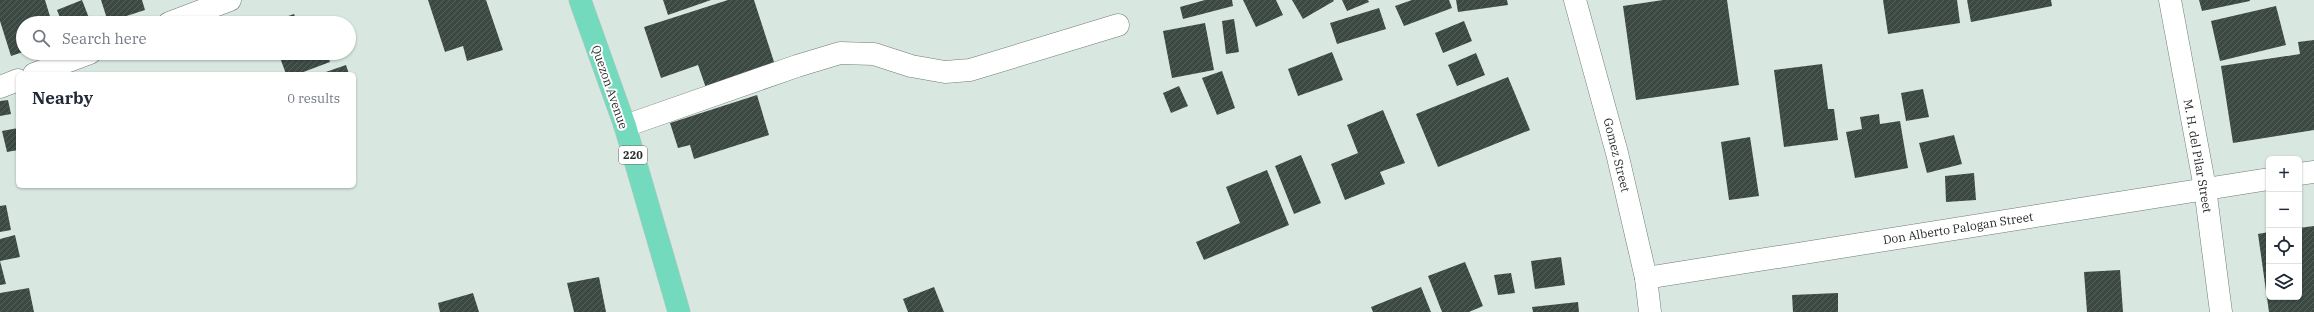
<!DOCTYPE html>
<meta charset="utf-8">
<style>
body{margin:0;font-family:"IBM Plex Serif",serif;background:#f6f6f7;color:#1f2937}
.controls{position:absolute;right:12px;bottom:12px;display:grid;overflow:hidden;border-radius:6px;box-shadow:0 1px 3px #0004}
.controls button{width:36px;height:36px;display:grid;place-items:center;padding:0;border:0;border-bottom:1px solid #e0e1e3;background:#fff;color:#1f2937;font:20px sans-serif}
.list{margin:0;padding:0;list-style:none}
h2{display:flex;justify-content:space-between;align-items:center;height:52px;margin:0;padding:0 16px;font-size:17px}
h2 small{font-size:13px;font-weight:400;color:#747a83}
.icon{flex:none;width:22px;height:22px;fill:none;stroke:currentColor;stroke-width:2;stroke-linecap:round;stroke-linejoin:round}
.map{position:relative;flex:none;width:2314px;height:312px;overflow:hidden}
.search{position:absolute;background:#fff;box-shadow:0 1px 3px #0004;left:16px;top:16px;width:340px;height:44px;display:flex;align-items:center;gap:10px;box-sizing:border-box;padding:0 14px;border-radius:22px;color:#747a83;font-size:15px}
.panel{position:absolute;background:#fff;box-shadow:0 1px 3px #0004;left:16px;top:72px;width:340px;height:116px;border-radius:6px}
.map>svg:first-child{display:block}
.building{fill:url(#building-hatch)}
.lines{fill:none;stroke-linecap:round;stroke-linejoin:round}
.street-casing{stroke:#6e7c76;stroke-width:23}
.primary-casing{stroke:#c2c4c3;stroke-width:23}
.street{stroke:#fff;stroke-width:22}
.primary{stroke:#73dabe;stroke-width:22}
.labels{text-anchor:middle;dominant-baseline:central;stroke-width:4;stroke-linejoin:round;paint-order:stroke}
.shield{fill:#fff;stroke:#676b69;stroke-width:1}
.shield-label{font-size:11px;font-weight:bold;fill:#262c29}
.street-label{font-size:12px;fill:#262c29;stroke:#fff}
</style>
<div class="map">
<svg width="2314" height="312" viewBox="0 0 2314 312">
<defs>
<pattern id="building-hatch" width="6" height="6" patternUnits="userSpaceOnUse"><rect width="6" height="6" fill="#3c4943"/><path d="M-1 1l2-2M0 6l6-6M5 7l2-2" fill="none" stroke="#56615c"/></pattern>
</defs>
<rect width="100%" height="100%" fill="#d8e7e0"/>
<g class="building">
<polygon points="0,0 45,0 52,23 23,23 23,52 11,56 0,21"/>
<polygon points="82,0 91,23 62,23 57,10"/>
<polygon points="101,0 142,0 145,10 108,22"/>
<polygon points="428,0 486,0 503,50 467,61 463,46 445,52"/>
<polygon points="663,0 711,0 668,15"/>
<polygon points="728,0 754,0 775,65 706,88 698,65 661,78 644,27"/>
<polygon points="1205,0 1232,0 1233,6 1183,19 1180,7"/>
<polygon points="1243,0 1276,0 1283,15 1256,27"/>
<polygon points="1292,0 1333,0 1334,1 1303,19"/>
<polygon points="1342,0 1368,0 1369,2 1347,11"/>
<polygon points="1412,0 1449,0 1452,8 1404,26 1395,6"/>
<polygon points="1456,0 1507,0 1508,5 1458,12"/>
<polygon points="1663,0 1727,0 1739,85 1636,100 1623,6"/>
<polygon points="1883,0 1957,0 1960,23 1888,34"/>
<polygon points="1967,0 2051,0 2052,6 1971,22"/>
<polygon points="2199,0 2250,0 2250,1 2202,11"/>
<polygon points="2276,6 2286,45 2220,61 2211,21"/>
<polygon points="1379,8 1386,29 1337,44 1330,23"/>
<polygon points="294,14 297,23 268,23"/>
<polygon points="1234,19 1239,52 1226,54 1222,21"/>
<polygon points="1464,21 1472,41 1443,53 1435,33"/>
<polygon points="1205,23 1214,70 1172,78 1163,31"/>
<polygon points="2314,40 2314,130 2233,143 2221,66 2300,54 2298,42"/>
<polygon points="1332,52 1343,80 1298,96 1288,69"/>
<polygon points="284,53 327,53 330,62 298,74 286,74 279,55"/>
<polygon points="1476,53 1485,75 1457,86 1448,65"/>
<polygon points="1822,64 1828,109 1834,109 1838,140 1784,147 1774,70"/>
<polygon points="346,65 349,74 320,74"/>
<polygon points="1222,71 1235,108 1217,115 1202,78"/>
<polygon points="1508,77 1530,130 1438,167 1416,114"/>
<polygon points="1179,86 1188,106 1171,113 1163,93"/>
<polygon points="1923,89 1929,117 1906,121 1901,93"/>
<polygon points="757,95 769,135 694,159 690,145 678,148 670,123"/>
<polygon points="8,100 11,114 0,116 0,101"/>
<polygon points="1383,110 1405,163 1380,172 1385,184 1345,200 1331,164 1358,153 1347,125"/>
<polygon points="1879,114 1880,124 1900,121 1908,168 1855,178 1846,132 1862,129 1860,117"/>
<polygon points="18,128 18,150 7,152 2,131"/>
<polygon points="1954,135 1962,164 1927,173 1919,143"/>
<polygon points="1750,137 1759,196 1729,200 1721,142"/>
<polygon points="1301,155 1321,203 1294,214 1275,166"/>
<polygon points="1267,170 1289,225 1204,260 1196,242 1240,223 1226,187"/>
<polygon points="1974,173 1976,200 1946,202 1945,176"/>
<polygon points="6,205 11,230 0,232 0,206"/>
<polygon points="2314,226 2314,312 2269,312 2258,234 2269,232 2269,297 2299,297 2299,228"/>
<polygon points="15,235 20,257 0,261 6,284 0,285 0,239"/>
<polygon points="1561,257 1565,285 1535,289 1531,261"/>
<polygon points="1465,262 1483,306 1469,312 1442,312 1428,276"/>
<polygon points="2120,270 2123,312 2087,312 2084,272"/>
<polygon points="1511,273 1515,293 1498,295 1494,275"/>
<polygon points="599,277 606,312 574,312 567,283"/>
<polygon points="934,287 944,312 908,312 903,299"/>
<polygon points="1421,287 1431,312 1373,312 1371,307"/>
<polygon points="29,288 34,312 0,312 0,293"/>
<polygon points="473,293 479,312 440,312 438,303"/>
<polygon points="1838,293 1838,312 1793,312 1792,295"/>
<polygon points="1578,302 1579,312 1533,312 1532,307"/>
</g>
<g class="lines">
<g class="street-casing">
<g id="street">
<polyline points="1575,0 1617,153 1646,278 1650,312"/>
<polyline points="2170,0 2205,188 2221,312"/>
<polyline points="169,23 230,0"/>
<polyline points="34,74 90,53"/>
<polyline points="0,87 18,80"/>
<polyline points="625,126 797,66 840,53 874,54 911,66 945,72 970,70 1118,25"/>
<polyline points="2299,174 2314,172"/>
<polyline points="1646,278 2269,179"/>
</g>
</g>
<g class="primary-casing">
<polyline id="primary" points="580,0 625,126 679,312"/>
</g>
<use href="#street" class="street"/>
<use href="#primary" class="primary"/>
</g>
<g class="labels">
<rect class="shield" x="619" y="146" width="28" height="18" rx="3"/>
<g class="shield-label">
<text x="633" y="155">220</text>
</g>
<g class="street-label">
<text transform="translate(610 87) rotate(71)">Quezon Avenue</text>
<text transform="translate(1617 155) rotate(76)">Gomez Street</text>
<text transform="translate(2198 156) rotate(80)">M. H. del Pilar Street</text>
<text transform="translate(1958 228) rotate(-9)">Don Alberto Palogan Street</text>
</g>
</g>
</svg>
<div class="controls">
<button>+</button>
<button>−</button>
<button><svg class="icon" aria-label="locate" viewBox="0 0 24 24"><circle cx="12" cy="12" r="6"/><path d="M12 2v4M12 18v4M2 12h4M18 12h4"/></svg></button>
<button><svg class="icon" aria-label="layers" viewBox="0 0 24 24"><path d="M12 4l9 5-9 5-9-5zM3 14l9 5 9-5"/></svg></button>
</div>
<div class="search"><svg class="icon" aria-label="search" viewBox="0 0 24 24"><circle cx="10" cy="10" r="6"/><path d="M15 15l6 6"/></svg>Search here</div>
<section class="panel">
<h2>Nearby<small>0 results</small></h2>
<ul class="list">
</ul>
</section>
</div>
